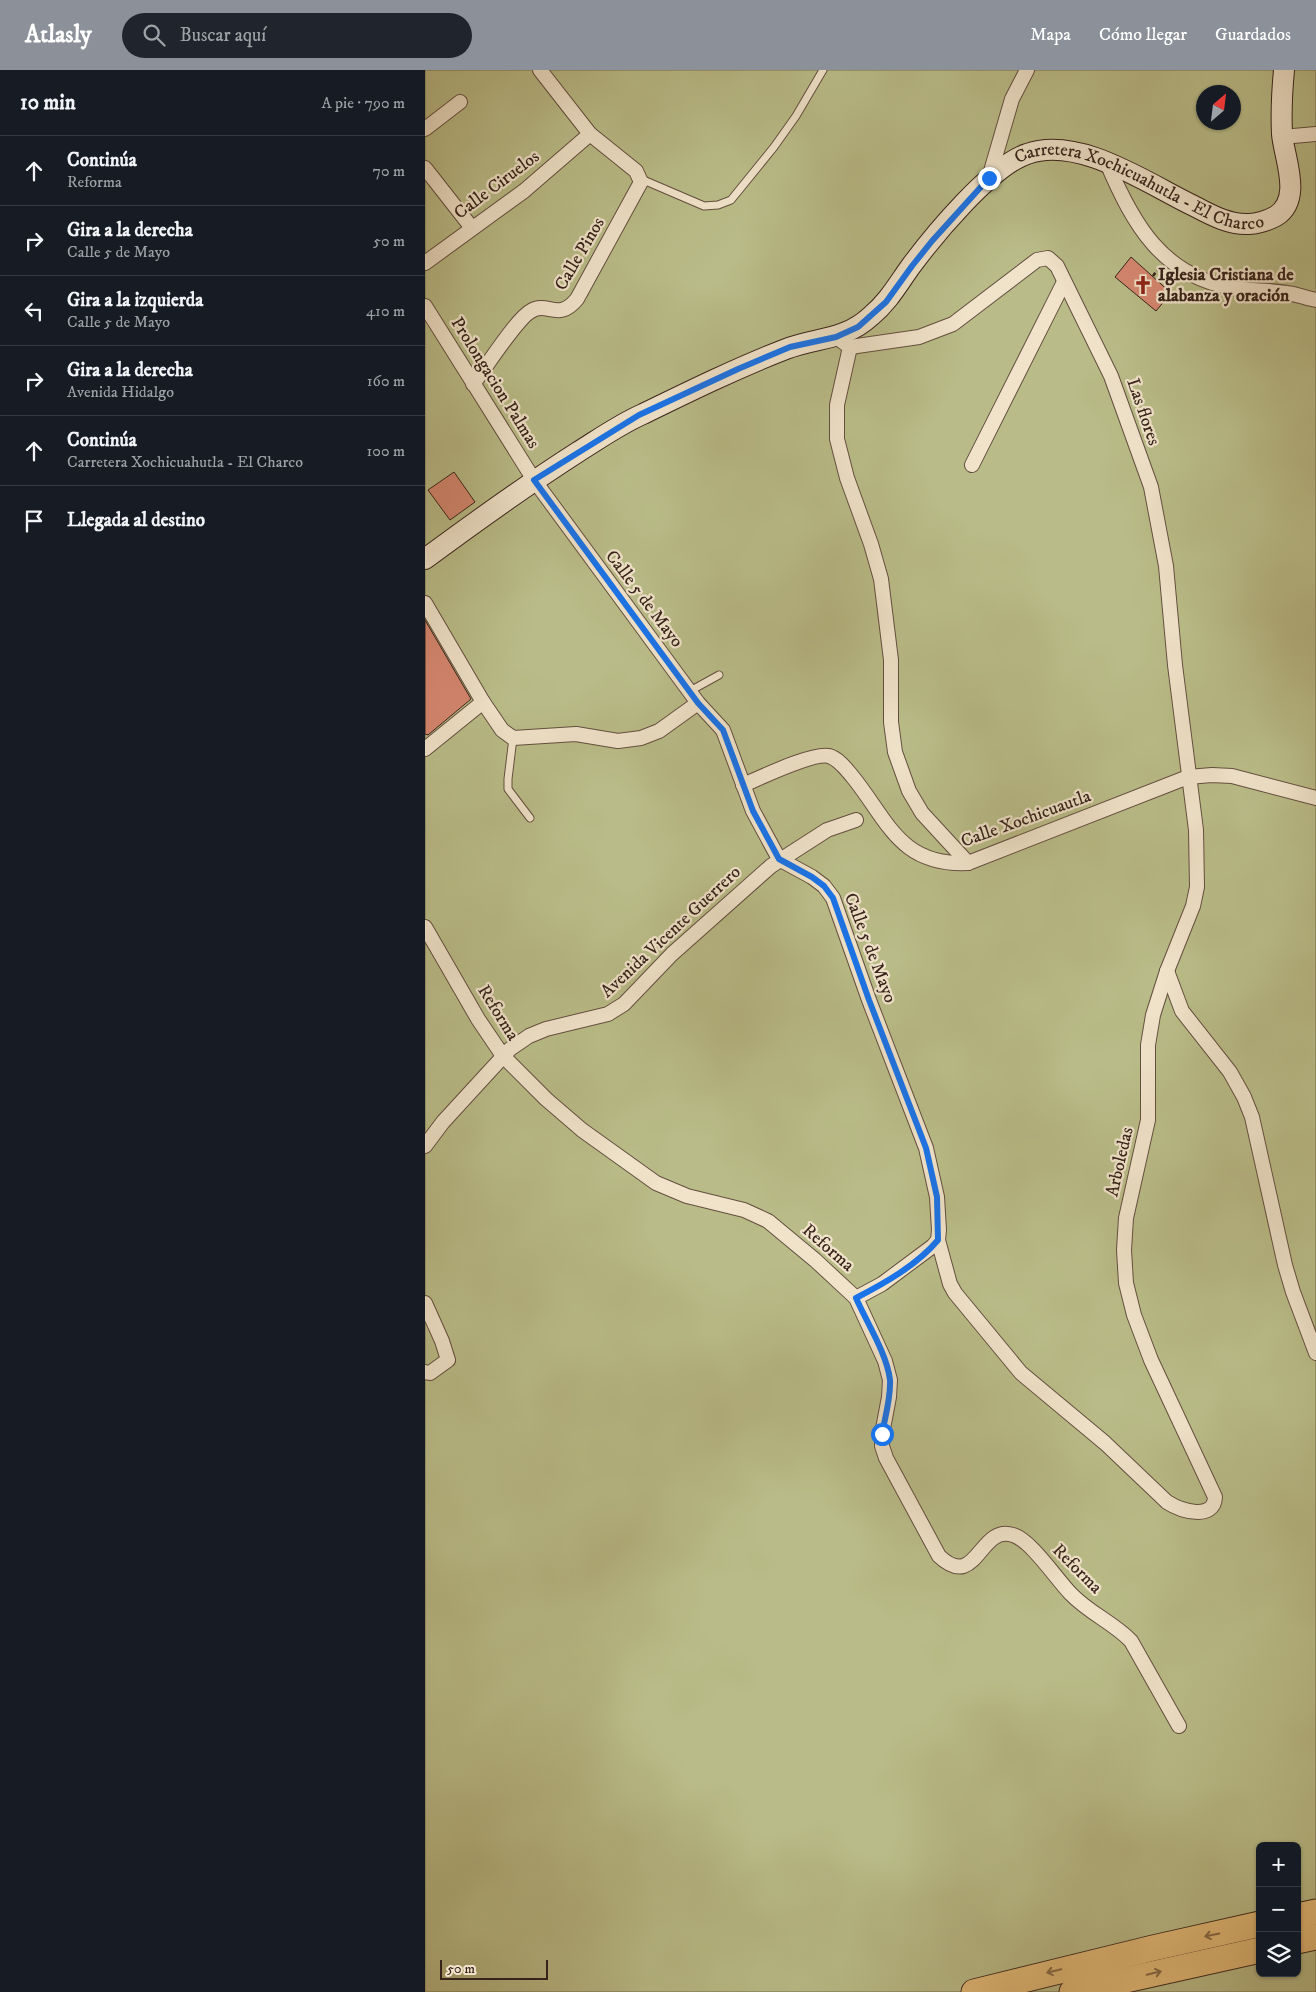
<!DOCTYPE html>
<html lang="es">
<meta charset="utf-8">
<style>
body{margin:0;font-family:"IM FELL DW Pica",serif;background:#20242c;color:#f1f3f6}
.controls{position:absolute;right:15px;bottom:15px;display:grid;overflow:hidden;border-radius:8px;box-shadow:0 1px 4px #0004}
.controls button{width:45px;height:45px;display:grid;place-items:center;padding:0;border:0;border-bottom:1px solid #363941;background:#171b24;color:#f1f3f6;font:25px sans-serif}
.compass{position:absolute;left:771px;top:15px;width:45px;height:45px;border-radius:50%;background:#171b24;box-shadow:0 1px 4px #0004;rotate:28deg}
.scale{position:absolute;left:15px;bottom:12px;width:108px;box-sizing:border-box;padding-left:5px;border:2px solid #37231a;border-top:0;font-size:14px;line-height:18px;white-space:nowrap;color:#37231a;-webkit-text-stroke:4px #f0e3ca;paint-order:stroke}
.stop{position:absolute;width:15px;height:15px;margin:-11px;border:4px solid #1a73e8;border-radius:50%;background:#fff}
.stop.end{background:#1a73e8;border-color:#fff;box-shadow:0 1px 5px #0008}
.list{margin:0;padding:0;list-style:none}
h2{display:flex;justify-content:space-between;align-items:center;height:65px;margin:0;padding:0 20px;font-size:21px}
h2 small{font-size:16px;font-weight:400;color:#9ea1a6}
.list li{display:grid;grid-template-columns:32px 1fr auto;gap:15px;align-items:center;box-sizing:border-box;height:70px;padding:0 20px;border-top:1px solid #363941}
.list b{display:block;font-size:19px;white-space:nowrap}
.list p{margin:0;font-size:16px;white-space:nowrap;color:#9ea1a6}
.list em{font-size:16px;font-style:normal;color:#9ea1a6}
.icon{flex:none;width:28px;height:28px;fill:none;stroke:currentColor;stroke-width:2;stroke-linecap:round;stroke-linejoin:round}
.map{position:relative;flex:none;width:891px;height:1922px;overflow:hidden}
header{display:flex;align-items:center;gap:30px;box-sizing:border-box;height:70px;padding:0 25px;background:#8c9099;color:#fff}
header strong{font-size:24px}
nav{display:flex;gap:28px;margin-inline-start:auto;font-size:18px}
.search{width:350px;height:45px;background:#20242c;display:flex;align-items:center;gap:12px;box-sizing:border-box;padding:0 18px;border-radius:28px;color:#9ea1a6;font-size:19px}
main{display:flex}
aside{flex:1;background:#171b24}
.map>svg:first-child{display:block}
.green{fill:#b9bc88;stroke:#787051;fill-rule:evenodd}
.building{fill:#d68871;stroke:#37231a}
.lines{fill:none;stroke-linecap:round;stroke-linejoin:round}
.service-casing{stroke:#634f3f;stroke-width:9}
.minor-casing{stroke:#634f3f;stroke-width:16}
.secondary-casing{stroke:#37231a;stroke-width:22}
.motorway-casing{stroke:#37231a;stroke-width:27}
.path{stroke:#37231a;stroke-width:2.5;stroke-dasharray:4 2.5;stroke-linecap:butt}
.service{stroke:#f0e3ca;stroke-width:7}
.minor{stroke:#f0e3ca;stroke-width:14}
.secondary{stroke:#f0e3ca;stroke-width:20}
.motorway{stroke:#e4ba77;stroke-width:25}
.oneway{stroke:#856744}
.route{stroke:#1a73e8;stroke-width:6}
.labels{text-anchor:middle;dominant-baseline:central;stroke-width:4.5;stroke-linejoin:round;paint-order:stroke}
.street-label{font-size:18px;fill:#37231a;stroke:#f0e3ca}
.poi-label{font-size:18px;font-weight:bold;fill:#37231a;stroke:#f0e3ca;text-anchor:start}
</style>
<header>
<strong>Atlasly</strong>
<div class="search"><svg class="icon" aria-label="search" viewBox="0 0 24 24"><circle cx="10" cy="10" r="6"/><path d="M15 15l6 6"/></svg>Buscar aquí</div>
<nav><a>Mapa</a><a>Cómo llegar</a><a>Guardados</a></nav>
</header>
<main>
<aside>
<h2>10 min<small>A pie · 790 m</small></h2>
<ul class="list">
<li><svg class="icon" aria-label="ahead" viewBox="0 0 24 24"><path d="M12 20V5M6 11l6-6 6 6"/></svg><div><b>Continúa</b><p>Reforma</p></div><em>70 m</em></li>
<li><svg class="icon" aria-label="right" viewBox="0 0 24 24"><path d="M7 20v-9h11M14 6l5 5-5 5"/></svg><div><b>Gira a la derecha</b><p>Calle 5 de Mayo</p></div><em>50 m</em></li>
<li><svg class="icon" aria-label="left" viewBox="0 0 24 24"><path d="M17 20v-9H6M10 6l-5 5 5 5"/></svg><div><b>Gira a la izquierda</b><p>Calle 5 de Mayo</p></div><em>410 m</em></li>
<li><svg class="icon" aria-label="right" viewBox="0 0 24 24"><path d="M7 20v-9h11M14 6l5 5-5 5"/></svg><div><b>Gira a la derecha</b><p>Avenida Hidalgo</p></div><em>160 m</em></li>
<li><svg class="icon" aria-label="ahead" viewBox="0 0 24 24"><path d="M12 20V5M6 11l6-6 6 6"/></svg><div><b>Continúa</b><p>Carretera Xochicuahutla - El Charco</p></div><em>100 m</em></li>
<li><svg class="icon" aria-label="arrive" viewBox="0 0 24 24"><path d="M6 21V4h12l-3 4 3 4H6"/></svg><div><b>Llegada al destino</b></div></li>
</ul>
</aside>
<div class="map">
<svg width="891" height="1922" viewBox="0 0 891 1922">
<rect width="100%" height="100%" fill="#e8d4ae"/>
<filter id="stains"><feTurbulence type="fractalNoise" baseFrequency=".004" numOctaves="4"/><feColorMatrix values="0 0 0 0 .2 0 0 0 0 .09 0 0 0 0 .02 0 0 0 .5 -.17"/></filter>
<radialGradient id="worn" r=".72"><stop offset=".6" stop-color="#630" stop-opacity="0"/><stop offset="1" stop-color="#630" stop-opacity=".3"/></radialGradient>
<path class="green" d="M 0,0 L 891,0 L 891,1922 L 0,1922 ZM 778,22 L 808,22 L 808,52 L 778,52 ZM 835,1776 L 872,1776 L 872,1903 L 835,1903 Z"/>
<g class="building">
<polygon points="706,187 746,223 731,241 690,207"/>
<polygon points="29,402 50,432 25,450 3,420"/>
<polygon points="0,550 46,629 3,665 0,664"/>
</g>
<g class="lines">
<g class="service-casing">
<g id="service">
<polyline points="216,109 279,136 293,135 306,130 349,77 371,46 398,0"/>
<polyline points="265,621 294,605"/>
<polyline points="88,668 83,709 83,719 105,748"/>
</g>
</g>
<g class="minor-casing">
<g id="minor">
<polyline points="0,59 35,32"/>
<polyline points="857,67 891,64"/>
<path d="M 682,93 C 708,154 737,206 808,218 C 826,221 844,220 862,223 C 871,224 881,228 891,230"/>
<polyline points="0,98 47,158"/>
<polyline points="564,108 587,29 602,0"/>
<polyline points="0,193 99,121 165,64"/>
<polyline points="0,236 109,410 273,633 298,660 328,741 354,789 387,807 399,816 408,828 444,930 501,1078 512,1127 514,1160 513,1170 508,1176 457,1214 431,1228"/>
<path d="M 411,267 L 425,277 L 494,267 L 528,254 L 612,190 L 623,188 L 632,196 L 686,306 L 726,417 L 741,496 L 750,595 L 771,760 L 772,817 L 768,836 L 742,901 L 728,945 L 723,975 L 723,1050 L 701,1148 L 699,1180 L 701,1213 L 709,1245 L 726,1290 L 790,1427 C 789,1451 756,1441 742,1432 L 680,1373 L 596,1303 L 530,1223 L 525,1214 L 513,1170"/>
<polyline points="425,277 412,335 412,369 422,408 446,474 456,509 466,590 466,652 470,682 484,721 497,743 543,793"/>
<path d="M 48,314 C 60,299 92,248 106,241 C 123,231 133,252 152,229 L 216,112 L 211,101 L 165,64 L 115,0"/>
<polyline points="547,395 639,212"/>
<polyline points="0,533 58,632 77,660 88,668 151,664 193,671 216,668 234,661 273,633"/>
<polyline points="0,679 58,632"/>
<path d="M 318,715 C 335,708 388,682 404,686 C 414,689 421,699 427,706 C 463,750 474,796 543,793 L 763,707 L 787,705 L 807,706 L 891,728"/>
<path d="M 0,857 L 53,949 L 78,986 L 121,1029 L 157,1060 L 231,1113 L 262,1126 L 319,1140 L 343,1151 L 390,1190 L 431,1228 L 460,1291 L 465,1310 L 464,1327 L 457,1364 L 457,1376 L 461,1388 L 514,1486 C 552,1522 554,1454 588,1465 C 606,1470 632,1510 646,1524 C 664,1543 689,1553 706,1571 L 754,1656"/>
<polyline points="742,901 757,941 805,1002 819,1027 827,1047 860,1195 868,1222 891,1283"/>
<polyline points="0,1076 18,1052 85,979 104,966 121,959 183,944 199,934 247,884 346,796 402,760 431,750"/>
<polyline points="0,1233 17,1271 23,1290 5,1303 0,1302"/>
</g>
</g>
<g class="secondary-casing">
<g id="secondary">
<path id="s1" d="M 0,489 C 50,452 100,416 153,382 C 174,369 195,354 218,344 C 265,321 312,298 361,279 C 392,267 419,271 446,246 C 463,232 473,214 486,196 C 509,165 566,96 602,84 C 654,65 723,114 769,136 C 786,145 804,155 824,154 C 832,154 844,150 851,146 C 878,129 859,88 857,64 C 856,43 857,21 859,0"/>
</g>
</g>
<g class="motorway-casing">
<g id="motorway">
<polyline points="872,1846 891,1842"/>
<polyline points="872,1871 891,1867"/>
<polyline points="549,1922 728,1878 835,1854"/>
<polyline points="647,1922 835,1880"/>
</g>
</g>
<polyline class="path" points="728,206 733,199"/>
<use href="#service" class="service"/>
<use href="#minor" class="minor"/>
<use href="#secondary" class="secondary"/>
<use href="#motorway" class="motorway"/>
</g>
<defs><path id="oneway-shaft" d="M-6 0H5M1.5-3L5.5 0L1.5 3" fill="none" stroke-width="1.6" stroke-linecap="round" stroke-linejoin="round" transform="scale(1.25)"/></defs>
<g class="oneway">
<use href="#oneway-shaft" transform="translate(787 1865) rotate(168)"/>
<use href="#oneway-shaft" transform="translate(629 1901) rotate(167)"/>
<use href="#oneway-shaft" transform="translate(729 1903) rotate(-13)"/>
</g>
<g class="lines">
<path class="route" d="M 457,1364 C 460,1347 466,1328 465,1310 C 462,1284 442,1253 431,1228 C 460,1213 492,1195 513,1170 L 512,1127 L 501,1078 L 444,930 L 408,828 L 399,816 L 387,807 L 354,789 L 328,741 L 298,660 L 273,633 L 109,410 L 214,345 L 313,299 L 365,277 L 411,267 L 433,257 L 461,232 L 487,196 L 507,171 L 564,108"/>
</g>
<defs>
<g id="church-bare" transform="scale(1.5)"><path d="M-1.2-6h2.4v3.5h3.3v2.4h-3.3V6h-2.4V-.1h-3.3v-2.4h3.3Z" fill="#8f2418" stroke="#f0e3ca" stroke-width="2.5" paint-order="stroke"/></g>
</defs>
<g fill-rule="evenodd">
<use href="#church-bare" x="718" y="215"/>
</g>
<g class="labels">
<g class="street-label">
<text transform="translate(72 115) rotate(-37)">Calle Ciruelos</text>
<text stroke="none"><textPath href="#s1" startOffset="859">Carretera Xochicuahutla - El Charco</textPath></text>
<text transform="translate(155 184) rotate(-60)">Calle Pinos</text>
<text transform="translate(70 313) rotate(58)">Prolongacion Palmas</text>
<text transform="translate(718 342) rotate(71)">Las flores</text>
<text transform="translate(219 529) rotate(53)">Calle 5 de Mayo</text>
<text transform="translate(601 749) rotate(-20)">Calle Xochicuautla</text>
<text transform="translate(246 862) rotate(-43)">Avenida Vicente Guerrero</text>
<text transform="translate(445 878) rotate(69)">Calle 5 de Mayo</text>
<text transform="translate(73 943) rotate(58)">Reforma</text>
<text transform="translate(695 1092) rotate(-77)">Arboledas</text>
<text transform="translate(403 1178) rotate(41)">Reforma</text>
<text transform="translate(652 1499) rotate(45)">Reforma</text>
</g>
<g class="poi-label">
<text x="733" y="205">Iglesia Cristiana de<tspan x="733" dy="21">alabanza y oración</tspan></text>
</g>
</g>
<rect width="100%" height="100%" filter="url(#stains)"/>
<rect width="100%" height="100%" fill="url(#worn)"/>
</svg>
<div class="controls">
<button>+</button>
<button>−</button>
<button><svg class="icon" aria-label="layers" viewBox="0 0 24 24"><path d="M12 4l9 5-9 5-9-5zM3 14l9 5 9-5"/></svg></button>
</div>
<svg class="compass" viewBox="-18 -18 36 36"><path d="M0-13l5 13h-10z" fill="#e53935"/><path d="M0 13l5-13h-10z" fill="#9ea1a6"/></svg>
<div class="scale">50 m</div>
<div class="stop" style="left:457px;top:1364px"></div>
<div class="stop end" style="left:564px;top:108px"></div>
</div>
</main>
